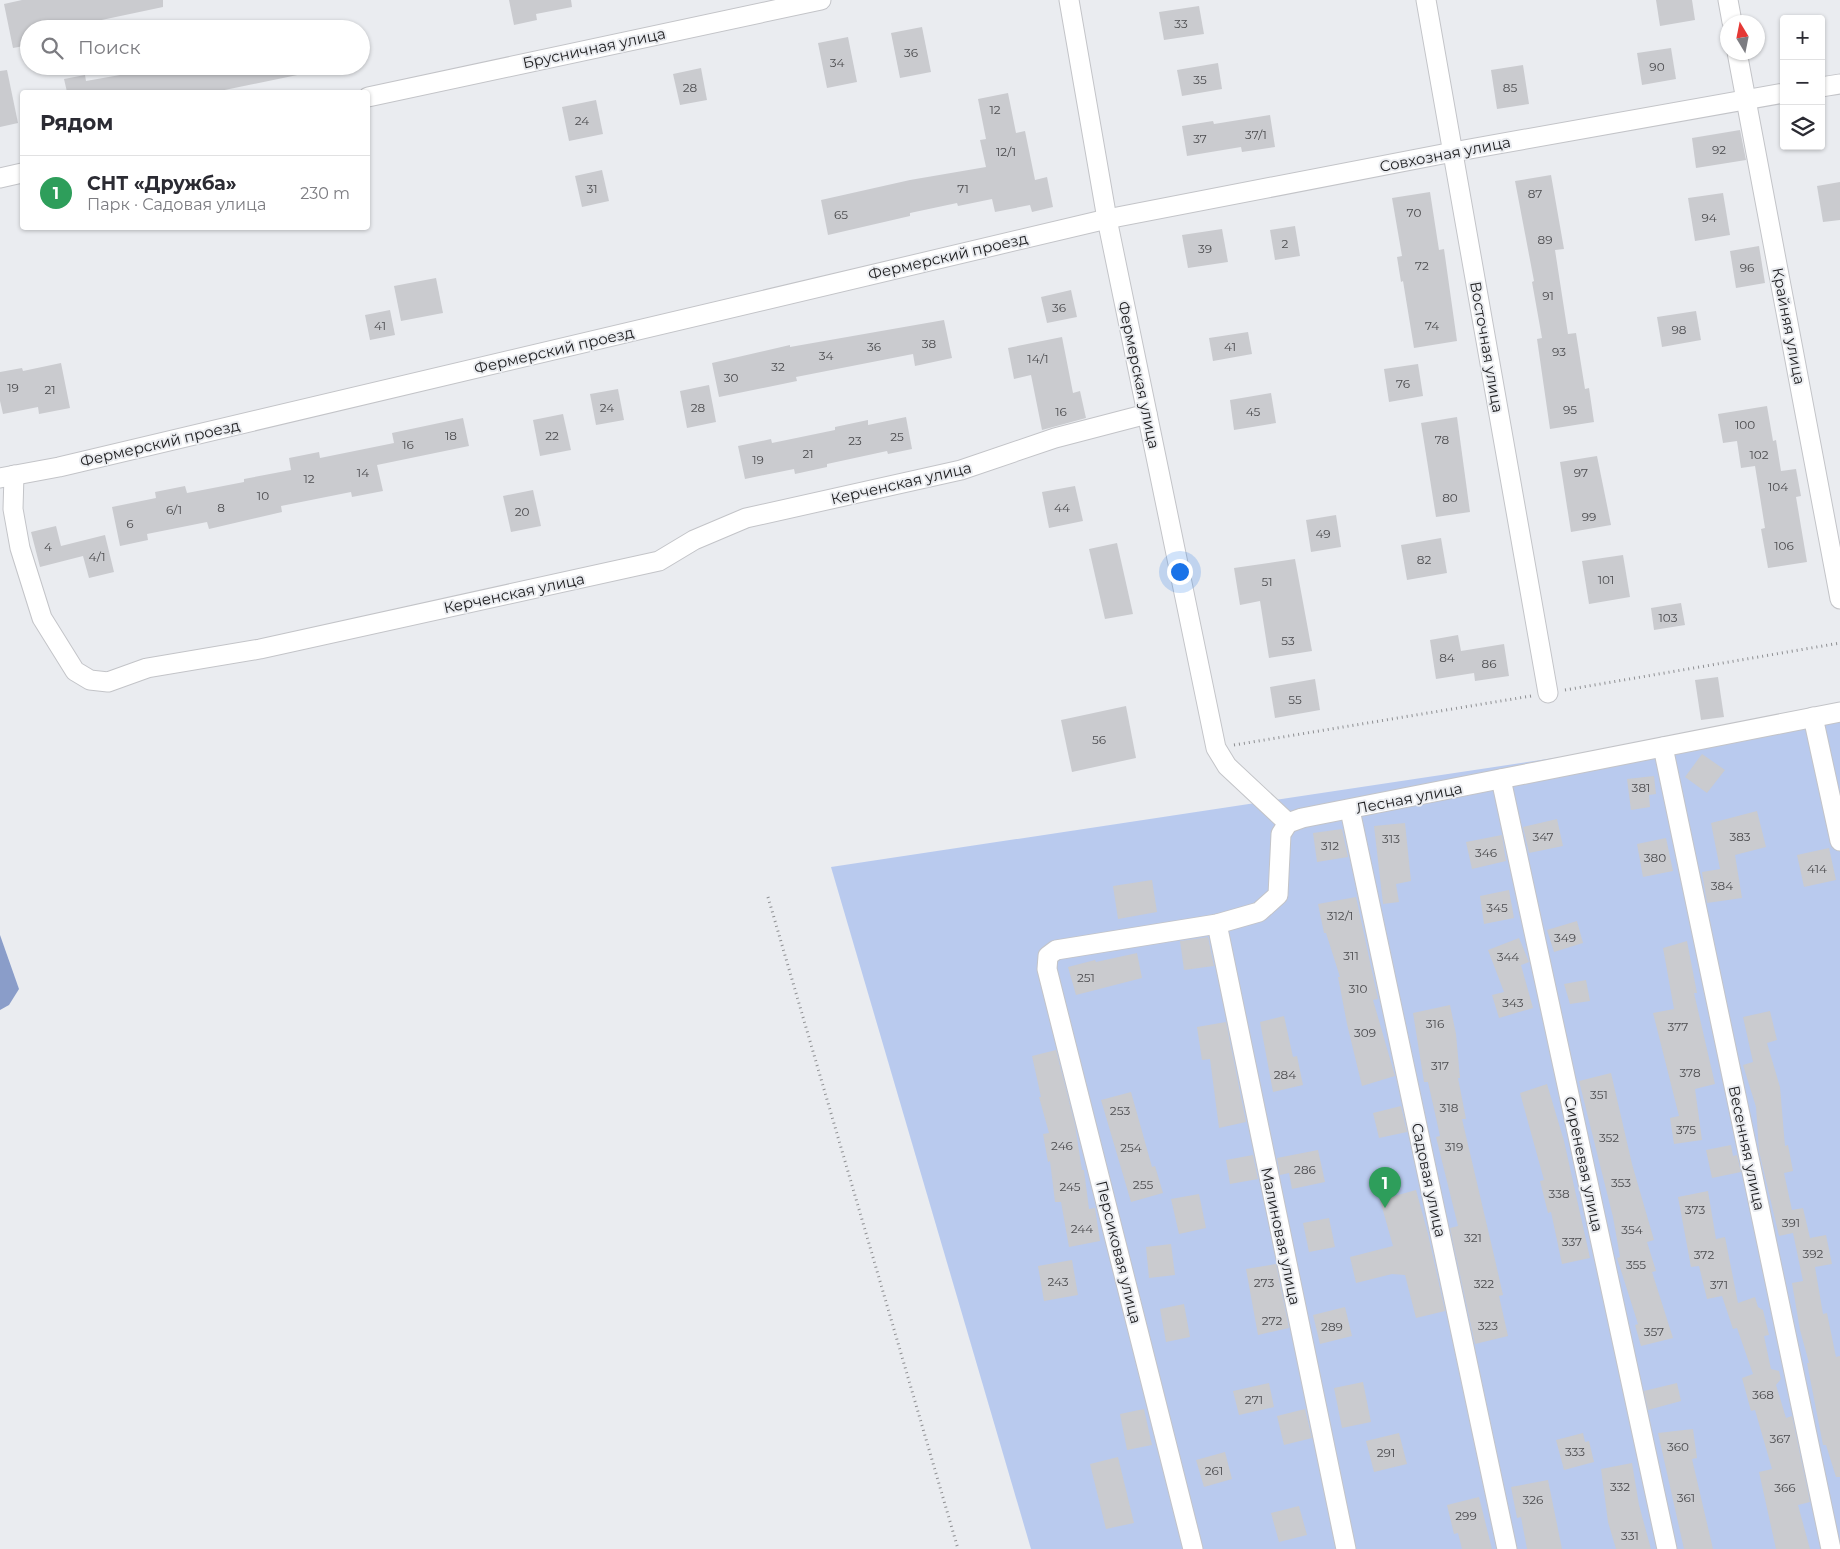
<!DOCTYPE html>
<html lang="ru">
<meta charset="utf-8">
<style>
body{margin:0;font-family:Montserrat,sans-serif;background:#f7f7f7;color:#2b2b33}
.controls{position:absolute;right:15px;top:15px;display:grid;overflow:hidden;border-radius:5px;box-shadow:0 1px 4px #0004}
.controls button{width:45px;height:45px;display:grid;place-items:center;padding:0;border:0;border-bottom:1px solid #e1e1e2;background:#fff;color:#2b2b33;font:25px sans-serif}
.compass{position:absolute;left:1720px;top:15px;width:45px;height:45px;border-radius:50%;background:#fff;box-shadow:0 1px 4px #0004;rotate:350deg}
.you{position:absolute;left:1179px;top:571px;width:18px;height:18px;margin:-12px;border:4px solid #fff;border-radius:50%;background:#1a73e8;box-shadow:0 0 0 8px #1a73e833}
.badge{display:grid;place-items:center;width:32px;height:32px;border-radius:50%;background:#596301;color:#fff;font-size:16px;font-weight:700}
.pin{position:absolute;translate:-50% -41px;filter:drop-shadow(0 1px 2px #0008)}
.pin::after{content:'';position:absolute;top:26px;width:18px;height:15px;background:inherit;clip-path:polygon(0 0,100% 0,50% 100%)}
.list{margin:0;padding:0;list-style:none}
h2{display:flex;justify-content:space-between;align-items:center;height:65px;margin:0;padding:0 20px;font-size:21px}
h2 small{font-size:16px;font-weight:400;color:#7c7c81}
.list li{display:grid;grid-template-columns:32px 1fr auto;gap:15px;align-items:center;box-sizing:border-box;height:75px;padding:0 20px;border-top:1px solid #e1e1e2}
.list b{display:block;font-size:19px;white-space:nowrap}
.list p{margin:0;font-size:16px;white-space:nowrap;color:#7c7c81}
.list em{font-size:16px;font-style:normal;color:#7c7c81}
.icon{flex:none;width:28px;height:28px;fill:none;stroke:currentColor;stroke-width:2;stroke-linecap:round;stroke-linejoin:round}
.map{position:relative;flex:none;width:1840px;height:1549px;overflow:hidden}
.search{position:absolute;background:#fff;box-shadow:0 1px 4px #0004;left:20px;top:20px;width:350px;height:55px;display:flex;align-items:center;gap:12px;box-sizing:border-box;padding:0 18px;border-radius:28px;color:#7c7c81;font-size:19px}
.panel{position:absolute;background:#fff;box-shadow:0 1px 4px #0004;left:20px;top:90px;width:350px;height:140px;border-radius:5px}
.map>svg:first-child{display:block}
.green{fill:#b9caee}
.water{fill:#8a9dc9}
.building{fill:#cacbcf}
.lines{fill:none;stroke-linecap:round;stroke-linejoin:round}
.street-casing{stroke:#c3c4c8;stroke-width:21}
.path{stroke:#8e8f92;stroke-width:3;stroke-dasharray:1 4;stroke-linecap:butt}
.street{stroke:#fff;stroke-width:19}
.labels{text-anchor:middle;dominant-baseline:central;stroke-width:4;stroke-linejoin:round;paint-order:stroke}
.number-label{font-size:12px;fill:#4c4c4f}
.street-label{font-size:15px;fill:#222224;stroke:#eaecf0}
</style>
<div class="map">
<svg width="1840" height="1549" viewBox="0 0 1840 1549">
<rect width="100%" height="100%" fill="#eaecf0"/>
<polygon class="green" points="1840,715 1840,1549 1031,1549 831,867"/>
<polygon class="water" points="0,935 19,989 9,1005 0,1010"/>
<g class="building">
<polygon points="22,0 163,0 163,7 59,29 29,29 29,45 13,48 4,4"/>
<polygon points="509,0 571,0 572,7 536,14 537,20 514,25"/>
<polygon points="1656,0 1692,0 1695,20 1660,26"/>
<polygon points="1199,6 1204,34 1164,40 1159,12"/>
<polygon points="922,27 931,72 900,78 891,33"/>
<polygon points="848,37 857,82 827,88 818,43"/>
<polygon points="1671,48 1676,79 1642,85 1637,53"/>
<polygon points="1218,63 1222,89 1182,96 1177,70"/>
<polygon points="1523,65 1529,104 1497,109 1491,70"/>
<polygon points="136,66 306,66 307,73 215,92 67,92 64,79 85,75 86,81 137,72"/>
<polygon points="701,68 707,100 680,105 673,74"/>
<polygon points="7,70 18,123 0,127 0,71"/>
<polygon points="1008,93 1016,133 1025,131 1035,180 1047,177 1053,207 1032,212 1030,205 995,212 992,199 958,206 957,203 910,213 910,216 828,235 821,200 910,180 986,167 980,140 986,139 978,99"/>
<polygon points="596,100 603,134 569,141 562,107"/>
<polygon points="1270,115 1275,147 1242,152 1241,147 1187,156 1182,126 1213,121 1214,124"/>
<polygon points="1740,130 1746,160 1696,168 1692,138"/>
<polygon points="602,170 609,201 582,207 575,176"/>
<polygon points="1551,175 1564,249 1555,250 1568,334 1576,333 1585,389 1589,388 1594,422 1550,429 1537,339 1542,338 1532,282 1534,281 1515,181"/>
<polygon points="1840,182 1840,220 1823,222 1817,186"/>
<polygon points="1430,192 1439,250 1444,249 1457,341 1414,348 1403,281 1401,282 1397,257 1402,256 1392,198"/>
<polygon points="1723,193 1730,235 1695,241 1688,198"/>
<polygon points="1295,226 1300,256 1275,260 1270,230"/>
<polygon points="1222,229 1228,262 1188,268 1182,235"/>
<polygon points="1759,246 1765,283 1736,288 1730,251"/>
<polygon points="436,278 443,313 401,321 394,286"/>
<polygon points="1071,290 1077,317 1047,323 1041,297"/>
<polygon points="390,310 395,335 370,340 365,315"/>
<polygon points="1696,311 1701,340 1662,347 1657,317"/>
<polygon points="944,320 952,358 915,366 913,354 796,377 797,381 719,397 712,363 790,345 790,347"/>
<polygon points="1248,332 1252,354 1213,361 1209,338"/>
<polygon points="1062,337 1073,393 1080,391 1086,418 1042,430 1031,375 1014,379 1008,348"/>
<polygon points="61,363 70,408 39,414 38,407 3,414 0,401 0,372 22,368 23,371"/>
<polygon points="1418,364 1423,396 1389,402 1384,369"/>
<polygon points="709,385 716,422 687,428 680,391"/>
<polygon points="618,389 624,420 596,425 590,394"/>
<polygon points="1271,393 1276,423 1234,430 1230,400"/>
<polygon points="1767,406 1773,441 1776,440 1781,471 1796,469 1801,496 1796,497 1807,562 1768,568 1761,529 1765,528 1755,466 1741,468 1737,441 1723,443 1718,414"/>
<polygon points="563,414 571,450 540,456 533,420"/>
<polygon points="906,417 912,449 888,454 887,451 827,464 827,467 795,474 794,469 745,479 738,446 771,439 772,443 835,430 835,427 868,420 868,425"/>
<polygon points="1457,417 1470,512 1436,517 1421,423"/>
<polygon points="463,418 469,446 377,465 383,491 352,497 351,492 281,506 282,512 209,529 207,522 147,534 148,540 120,546 112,507 156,498 155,492 185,486 187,493 244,482 244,479 291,470 289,458 319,452 320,458 394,443 392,433"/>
<polygon points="1597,456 1611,525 1571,532 1560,462"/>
<polygon points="1075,486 1083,521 1049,528 1042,492"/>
<polygon points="533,490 541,526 511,532 503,496"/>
<polygon points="1336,515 1341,547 1311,552 1306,520"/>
<polygon points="56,526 61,546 105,535 114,572 89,578 83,556 40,567 31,532"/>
<polygon points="1441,538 1447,573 1407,580 1401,545"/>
<polygon points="1117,543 1133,614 1105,619 1089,549"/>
<polygon points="1623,555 1630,597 1589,604 1582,561"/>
<polygon points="1295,559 1312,651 1269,658 1260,601 1240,605 1234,568"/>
<polygon points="1681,603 1685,625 1654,630 1651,608"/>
<polygon points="1458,635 1461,651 1504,644 1509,676 1475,681 1474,673 1436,679 1430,640"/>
<polygon points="1718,677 1724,717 1701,720 1695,680"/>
<polygon points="1315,679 1320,710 1275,718 1270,687"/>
<polygon points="1126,706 1136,758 1072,772 1061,720"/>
<polygon points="1702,754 1725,770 1707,793 1685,777"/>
<polygon points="1654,776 1656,794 1649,795 1650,807 1631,810 1627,779"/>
<polygon points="1757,811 1766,847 1735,855 1742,898 1707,903 1702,872 1720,869 1711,823"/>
<polygon points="1557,819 1563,846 1529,853 1523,827"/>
<polygon points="1405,823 1411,881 1396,884 1399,902 1383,904 1374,826"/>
<polygon points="1342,829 1348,857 1317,862 1313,833"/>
<polygon points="1502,835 1506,861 1472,869 1466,842"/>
<polygon points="1666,838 1673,871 1643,877 1637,844"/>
<polygon points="1829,848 1836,880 1804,887 1797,855"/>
<polygon points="1152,880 1157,912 1118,919 1113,886"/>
<polygon points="1509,890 1514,918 1484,924 1480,896"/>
<polygon points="1356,897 1378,999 1373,1000 1395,1076 1362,1086 1347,1024 1338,977 1340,977 1326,933 1324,933 1318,904"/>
<polygon points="1577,921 1583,943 1554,952 1547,930"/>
<polygon points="1208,937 1214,966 1184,970 1180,941"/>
<polygon points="1519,938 1529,962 1521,965 1533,1008 1499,1018 1492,995 1504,992 1488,950"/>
<polygon points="1687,941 1697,993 1694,993 1715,1084 1695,1089 1702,1140 1674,1144 1670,1118 1679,1116 1653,1013 1674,1009 1663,948"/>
<polygon points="1137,953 1142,978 1076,995 1068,967 1095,960 1096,962"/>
<polygon points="1586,980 1590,1001 1570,1004 1564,984"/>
<polygon points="1450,1005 1456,1034 1460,1078 1458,1078 1466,1119 1462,1119 1496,1264 1503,1295 1499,1296 1508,1336 1475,1344 1450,1228 1458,1226 1436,1137 1440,1136 1428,1082 1424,1082 1413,1013"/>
<polygon points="1770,1011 1777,1040 1767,1043 1780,1087 1785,1146 1788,1145 1793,1171 1784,1173 1792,1210 1803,1208 1810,1238 1826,1235 1832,1264 1815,1267 1823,1314 1827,1313 1836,1357 1840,1356 1840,1477 1836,1477 1826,1445 1823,1445 1807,1363 1809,1363 1800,1330 1792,1283 1803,1281 1793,1233 1779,1236 1759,1151 1756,1107 1743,1065 1753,1062 1743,1017"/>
<polygon points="1284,1016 1293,1057 1297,1056 1303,1085 1273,1092 1260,1022"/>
<polygon points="1226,1022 1246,1122 1219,1128 1210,1059 1202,1060 1197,1027"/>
<polygon points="1056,1050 1075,1125 1082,1170 1084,1170 1089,1209 1095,1208 1100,1241 1069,1247 1061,1202 1055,1202 1050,1161 1048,1162 1043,1134 1049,1133 1039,1097 1041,1097 1032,1056"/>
<polygon points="1611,1073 1632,1164 1654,1240 1647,1242 1656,1271 1652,1272 1673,1338 1641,1346 1635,1325 1638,1324 1617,1258 1620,1257 1613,1217 1579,1081"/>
<polygon points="1547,1084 1564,1141 1590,1258 1562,1264 1551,1212 1548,1213 1540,1181 1544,1180 1520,1093"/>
<polygon points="1131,1092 1152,1167 1155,1166 1163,1193 1131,1202 1101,1100"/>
<polygon points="1401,1106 1407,1132 1379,1138 1373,1113"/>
<polygon points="1731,1145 1733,1156 1737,1155 1741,1172 1712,1178 1706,1150"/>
<polygon points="1318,1150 1325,1182 1292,1189 1289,1173 1280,1175 1277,1158"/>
<polygon points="1253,1155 1258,1179 1230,1184 1226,1160"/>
<polygon points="1416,1190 1428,1234 1445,1311 1416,1318 1405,1275 1392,1274 1356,1283 1350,1257 1393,1246 1380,1200"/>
<polygon points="1708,1191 1716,1239 1725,1237 1738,1303 1755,1297 1758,1307 1763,1310 1769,1335 1764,1336 1771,1369 1779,1371 1781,1379 1776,1385 1786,1418 1792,1416 1810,1502 1798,1505 1810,1549 1776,1549 1759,1472 1772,1469 1755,1410 1751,1411 1742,1378 1753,1374 1737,1328 1733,1329 1722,1296 1707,1299 1699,1266 1691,1267 1678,1197"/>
<polygon points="1199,1194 1206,1228 1179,1234 1171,1199"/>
<polygon points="1329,1218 1335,1247 1309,1252 1303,1223"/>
<polygon points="1171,1244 1175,1275 1149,1278 1146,1247"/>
<polygon points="1072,1260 1078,1295 1044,1301 1038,1266"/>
<polygon points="1276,1264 1289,1328 1258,1335 1246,1269"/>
<polygon points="1184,1304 1190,1337 1166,1342 1160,1309"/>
<polygon points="1345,1307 1352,1336 1320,1344 1313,1315"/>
<polygon points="1363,1382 1371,1422 1342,1428 1334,1388"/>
<polygon points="1269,1383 1274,1407 1239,1415 1233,1391"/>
<polygon points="1677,1383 1681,1401 1648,1410 1644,1391"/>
<polygon points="1144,1409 1152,1445 1127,1450 1120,1414"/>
<polygon points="1305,1409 1312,1438 1284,1445 1277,1416"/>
<polygon points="1693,1429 1697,1458 1692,1459 1713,1549 1684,1549 1658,1433"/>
<polygon points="1399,1433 1407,1464 1374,1472 1366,1441"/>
<polygon points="1583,1433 1585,1442 1589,1441 1594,1462 1564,1470 1556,1440"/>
<polygon points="1225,1452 1232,1479 1204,1487 1196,1460"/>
<polygon points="1118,1457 1134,1523 1106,1529 1090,1464"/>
<polygon points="1632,1463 1639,1505 1651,1549 1616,1549 1608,1522 1601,1469"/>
<polygon points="1548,1480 1562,1549 1527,1549 1521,1517 1517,1518 1511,1487"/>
<polygon points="1479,1497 1492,1549 1462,1549 1458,1533 1454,1534 1447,1505"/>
<polygon points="1299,1506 1307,1535 1279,1542 1271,1513"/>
</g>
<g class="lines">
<g class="street-casing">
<g id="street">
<polyline points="1069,0 1107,219 1216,748 1227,766 1288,823"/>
<polyline points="1426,0 1548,693"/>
<polyline points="1728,0 1732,22"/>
<polyline points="1737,52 1840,599"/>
<polyline points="1821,87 1840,84"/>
<polyline points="368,97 821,0"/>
<polyline points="0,178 22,173"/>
<polyline points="14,475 13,509 20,548 42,618 75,671 90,680 108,682 147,668 260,649 659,561 694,540 746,518 961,470 1055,438 1147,414"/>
<polyline points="0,478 59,467 1107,219 1453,152 1784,93"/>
<polyline points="1813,717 1840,841"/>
<polyline points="1663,747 1831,1549"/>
<polyline points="1501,779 1667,1549"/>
<polyline points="1350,810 1507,1549"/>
<polyline points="1217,924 1346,1549"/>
<polyline points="1193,1549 1047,969 1048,956 1056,950 1217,924 1259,912 1278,895 1281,834 1288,823 1302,818 1840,712"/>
</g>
</g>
<g class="path">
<polyline points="1565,690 1840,643"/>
<polyline points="1234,745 1531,696"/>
<polyline points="768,897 958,1549"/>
</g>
<use href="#street" class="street"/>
</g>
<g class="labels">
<g class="number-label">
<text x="1181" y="23">33</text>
<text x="911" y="52">36</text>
<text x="837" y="62">34</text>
<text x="1657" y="66">90</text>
<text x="1200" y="79">35</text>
<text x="690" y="87">28</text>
<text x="1510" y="87">85</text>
<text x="995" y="109">12</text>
<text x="582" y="120">24</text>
<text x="1256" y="134">37/1</text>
<text x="1200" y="138">37</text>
<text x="1719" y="149">92</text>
<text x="1006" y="151">12/1</text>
<text x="592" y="188">31</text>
<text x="963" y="188">71</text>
<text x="1535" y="193">87</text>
<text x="1414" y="212">70</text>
<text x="841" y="214">65</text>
<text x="1709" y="217">94</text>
<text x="1545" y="239">89</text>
<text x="1285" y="243">2</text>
<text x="1205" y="248">39</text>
<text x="1422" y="265">72</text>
<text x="1747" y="267">96</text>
<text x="1548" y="295">91</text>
<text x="1059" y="307">36</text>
<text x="380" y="325">41</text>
<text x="1432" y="325">74</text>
<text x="1679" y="329">98</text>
<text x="929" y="343">38</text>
<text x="874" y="346">36</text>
<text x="1230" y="346">41</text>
<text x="1559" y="351">93</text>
<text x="826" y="355">34</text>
<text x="1038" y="358">14/1</text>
<text x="778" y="366">32</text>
<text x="731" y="377">30</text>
<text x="1403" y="383">76</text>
<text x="13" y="387">19</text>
<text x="50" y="389">21</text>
<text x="607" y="407">24</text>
<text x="698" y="407">28</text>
<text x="1570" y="409">95</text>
<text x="1061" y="411">16</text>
<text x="1253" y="411">45</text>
<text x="1745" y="424">100</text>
<text x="451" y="435">18</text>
<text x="552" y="435">22</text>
<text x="897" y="436">25</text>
<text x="1442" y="439">78</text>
<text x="855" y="440">23</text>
<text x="408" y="444">16</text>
<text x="808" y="453">21</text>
<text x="1759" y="454">102</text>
<text x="758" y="459">19</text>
<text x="363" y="472">14</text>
<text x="1581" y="472">97</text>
<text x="309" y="478">12</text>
<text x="1778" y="486">104</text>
<text x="263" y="495">10</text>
<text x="1450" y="497">80</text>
<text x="221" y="507">8</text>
<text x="1062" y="507">44</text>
<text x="174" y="509">6/1</text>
<text x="522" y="511">20</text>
<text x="1589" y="516">99</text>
<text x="130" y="523">6</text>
<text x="1323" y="533">49</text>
<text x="1784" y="545">106</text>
<text x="48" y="546">4</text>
<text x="97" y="556">4/1</text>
<text x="1424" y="559">82</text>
<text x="1606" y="579">101</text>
<text x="1267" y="581">51</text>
<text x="1668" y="617">103</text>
<text x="1288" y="640">53</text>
<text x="1447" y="657">84</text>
<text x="1489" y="663">86</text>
<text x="1295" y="699">55</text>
<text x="1099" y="739">56</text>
<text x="1641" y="787">381</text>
<text x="1543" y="836">347</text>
<text x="1740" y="836">383</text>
<text x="1391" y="838">313</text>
<text x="1330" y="845">312</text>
<text x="1486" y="852">346</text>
<text x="1655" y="857">380</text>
<text x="1817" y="868">414</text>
<text x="1722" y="885">384</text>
<text x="1497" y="907">345</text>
<text x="1340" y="915">312/1</text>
<text x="1565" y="937">349</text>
<text x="1351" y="955">311</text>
<text x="1508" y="956">344</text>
<text x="1086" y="977">251</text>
<text x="1358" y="988">310</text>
<text x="1513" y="1002">343</text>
<text x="1435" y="1023">316</text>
<text x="1678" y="1026">377</text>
<text x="1365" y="1032">309</text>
<text x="1440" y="1065">317</text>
<text x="1690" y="1072">378</text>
<text x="1285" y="1074">284</text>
<text x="1599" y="1094">351</text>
<text x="1449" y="1107">318</text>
<text x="1120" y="1110">253</text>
<text x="1686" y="1129">375</text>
<text x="1609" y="1137">352</text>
<text x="1062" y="1145">246</text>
<text x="1454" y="1146">319</text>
<text x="1131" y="1147">254</text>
<text x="1305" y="1169">286</text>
<text x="1621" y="1182">353</text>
<text x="1143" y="1184">255</text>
<text x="1070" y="1186">245</text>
<text x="1559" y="1193">338</text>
<text x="1695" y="1209">373</text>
<text x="1791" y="1222">391</text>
<text x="1082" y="1228">244</text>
<text x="1632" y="1229">354</text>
<text x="1473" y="1237">321</text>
<text x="1572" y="1241">337</text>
<text x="1813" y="1253">392</text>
<text x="1704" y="1254">372</text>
<text x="1636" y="1264">355</text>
<text x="1058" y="1281">243</text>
<text x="1264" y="1282">273</text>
<text x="1484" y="1283">322</text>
<text x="1719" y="1284">371</text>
<text x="1272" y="1320">272</text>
<text x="1488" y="1325">323</text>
<text x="1332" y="1326">289</text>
<text x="1654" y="1331">357</text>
<text x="1763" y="1394">368</text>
<text x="1254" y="1399">271</text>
<text x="1780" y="1438">367</text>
<text x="1678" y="1446">360</text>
<text x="1575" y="1451">333</text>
<text x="1386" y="1452">291</text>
<text x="1214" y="1470">261</text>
<text x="1620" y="1486">332</text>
<text x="1785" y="1487">366</text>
<text x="1686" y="1497">361</text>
<text x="1533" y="1499">326</text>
<text x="1466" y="1515">299</text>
<text x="1630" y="1535">331</text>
</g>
<g class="street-label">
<text transform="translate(594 48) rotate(-12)">Брусничная улица</text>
<text transform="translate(1445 154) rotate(-11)">Совхозная улица</text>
<text transform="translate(948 256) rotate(-13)">Фермерский проезд</text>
<text transform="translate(1789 326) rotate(79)">Крайняя улица</text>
<text transform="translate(1487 347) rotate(80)">Восточная улица</text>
<text transform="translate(554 350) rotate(-13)">Фермерский проезд</text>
<text transform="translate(1139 375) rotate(78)">Фермерская улица</text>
<text transform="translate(160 443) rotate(-13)">Фермерский проезд</text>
<text transform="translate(901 483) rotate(-13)">Керченская улица</text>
<text transform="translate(514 593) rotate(-12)">Керченская улица</text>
<text transform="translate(1409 798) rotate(-11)">Лесная улица</text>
<text transform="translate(1747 1148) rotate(78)">Весенняя улица</text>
<text transform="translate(1584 1164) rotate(78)">Сиреневая улица</text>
<text transform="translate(1429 1180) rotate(78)">Садовая улица</text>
<text transform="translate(1281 1236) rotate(78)">Малиновая улица</text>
<text transform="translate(1119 1252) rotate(76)">Персиковая улица</text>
</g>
</g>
</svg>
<div class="controls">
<button>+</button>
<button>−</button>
<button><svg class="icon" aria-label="layers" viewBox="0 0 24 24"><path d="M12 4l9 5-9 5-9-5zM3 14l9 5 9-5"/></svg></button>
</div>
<svg class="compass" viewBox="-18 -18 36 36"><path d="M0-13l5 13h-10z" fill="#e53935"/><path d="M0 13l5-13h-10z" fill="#7c7c81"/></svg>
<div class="you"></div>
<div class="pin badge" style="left:1385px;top:1208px;background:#2e9e5b">1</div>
<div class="search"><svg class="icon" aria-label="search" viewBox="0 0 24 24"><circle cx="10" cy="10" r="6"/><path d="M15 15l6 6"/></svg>Поиск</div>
<section class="panel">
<h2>Рядом<small></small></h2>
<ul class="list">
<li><span class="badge" style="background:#2e9e5b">1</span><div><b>СНТ «Дружба»</b><p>Парк · Садовая улица</p></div><em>230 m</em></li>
</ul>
</section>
</div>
